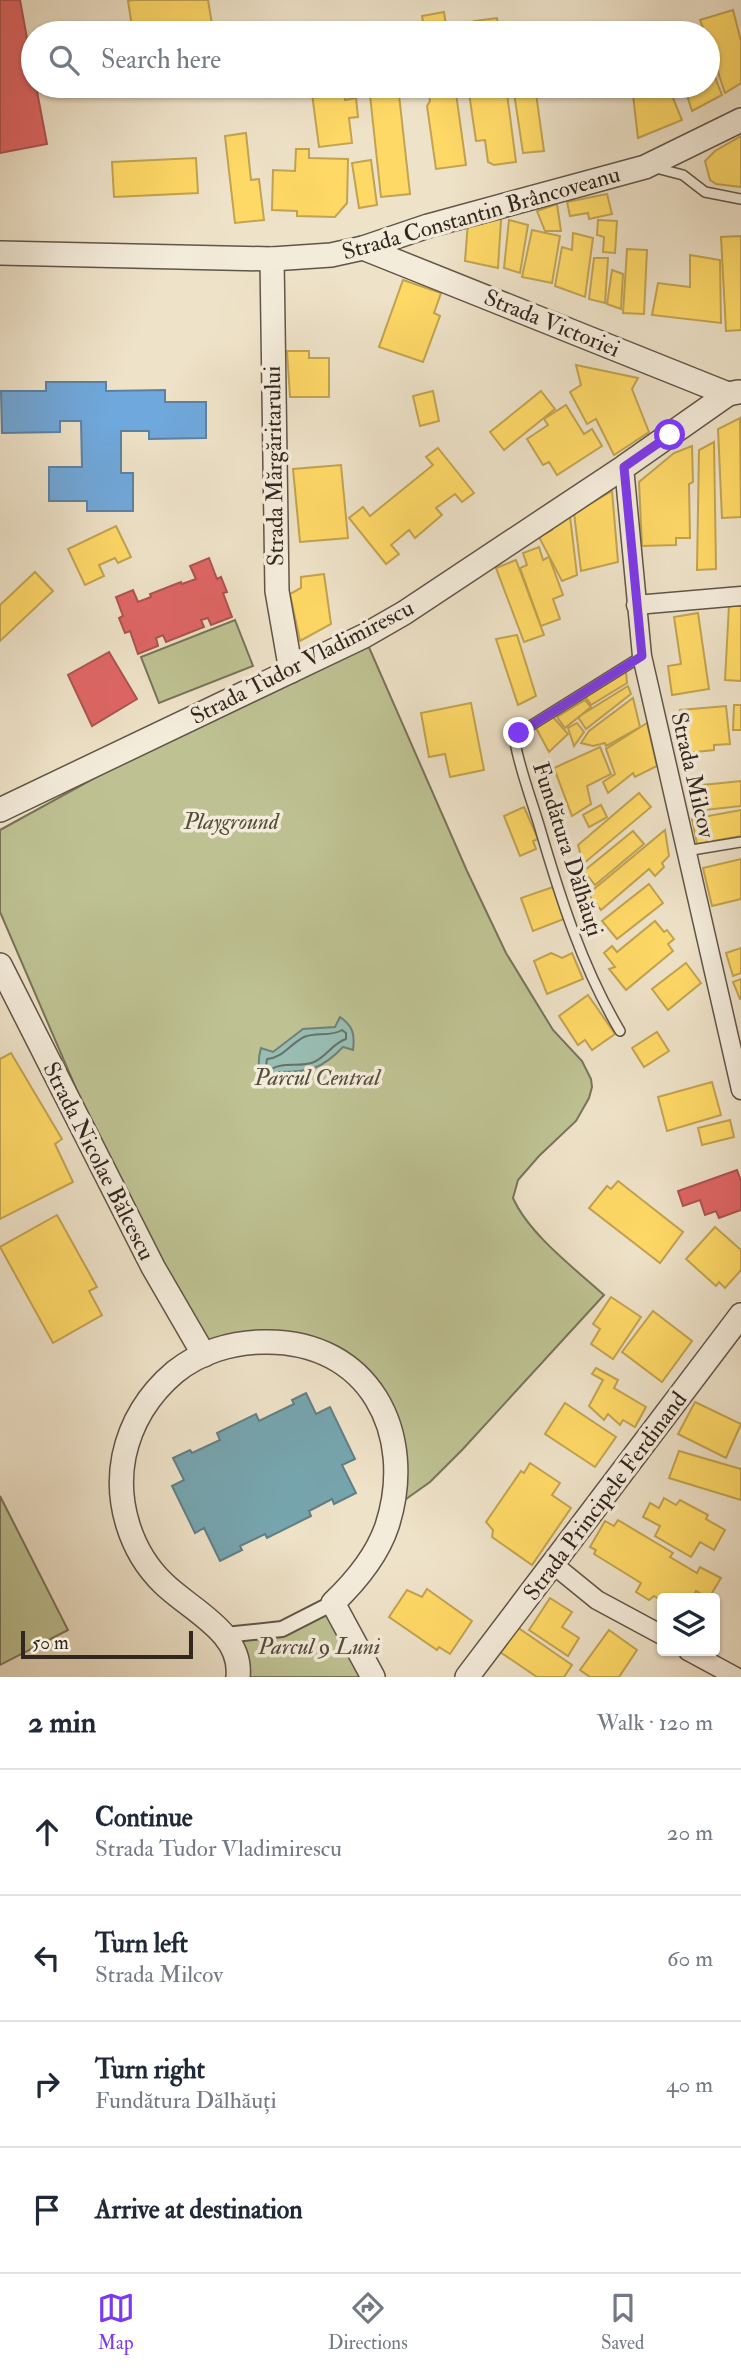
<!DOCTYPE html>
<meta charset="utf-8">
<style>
body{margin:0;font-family:"IM FELL Double Pica",serif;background:#f2f2f3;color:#1f2937}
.controls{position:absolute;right:21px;bottom:21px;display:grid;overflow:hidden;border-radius:7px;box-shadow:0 2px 5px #0004}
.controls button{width:63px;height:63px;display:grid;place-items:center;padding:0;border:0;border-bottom:2px solid #e0e1e3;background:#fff;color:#1f2937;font:35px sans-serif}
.scale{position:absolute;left:21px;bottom:18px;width:172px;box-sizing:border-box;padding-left:7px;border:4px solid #32261e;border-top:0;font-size:19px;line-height:24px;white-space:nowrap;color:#32261e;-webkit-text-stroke:5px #f4ecdb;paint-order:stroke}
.stop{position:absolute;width:21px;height:21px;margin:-16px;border:5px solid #7c3aed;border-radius:50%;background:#fff}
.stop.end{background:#7c3aed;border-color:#fff;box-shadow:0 2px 7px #0008}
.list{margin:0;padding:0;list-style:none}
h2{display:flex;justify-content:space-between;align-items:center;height:91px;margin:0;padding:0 28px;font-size:30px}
h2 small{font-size:23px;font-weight:400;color:#747a83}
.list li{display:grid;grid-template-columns:46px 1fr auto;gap:21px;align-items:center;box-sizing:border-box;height:126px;padding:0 28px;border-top:2px solid #e0e1e3}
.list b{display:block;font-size:26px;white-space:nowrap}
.list p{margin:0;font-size:23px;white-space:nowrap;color:#747a83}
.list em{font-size:23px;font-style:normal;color:#747a83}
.icon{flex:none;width:38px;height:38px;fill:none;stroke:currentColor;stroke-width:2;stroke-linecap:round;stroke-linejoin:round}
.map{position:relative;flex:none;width:741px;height:1677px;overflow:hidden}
.search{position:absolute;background:#fff;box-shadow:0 2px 5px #0004;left:21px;right:21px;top:21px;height:77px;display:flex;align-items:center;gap:18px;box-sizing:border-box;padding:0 24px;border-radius:38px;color:#747a83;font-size:26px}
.sheet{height:595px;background:#fff}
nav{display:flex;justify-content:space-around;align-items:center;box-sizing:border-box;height:98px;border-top:2px solid #e0e1e3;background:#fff;font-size:19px;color:#747a83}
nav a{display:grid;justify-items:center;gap:4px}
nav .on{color:#7c3aed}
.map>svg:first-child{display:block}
.green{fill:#bec293;stroke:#787458;stroke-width:2}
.water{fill:#99beb4;stroke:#708178;stroke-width:2}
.homes{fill:#ffd966;stroke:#c2a350;stroke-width:2}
.shops{fill:#e06666;stroke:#ac5350;stroke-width:2}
.schools{fill:#6fa8dc;stroke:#5d81a3;stroke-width:2}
.public{fill:#76a5af;stroke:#627f84;stroke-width:2}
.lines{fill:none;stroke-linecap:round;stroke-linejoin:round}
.shore{stroke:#667269;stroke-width:2}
.service-casing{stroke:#615548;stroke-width:12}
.pedestrian-casing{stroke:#615548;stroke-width:18}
.minor-casing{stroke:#615548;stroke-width:21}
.tertiary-casing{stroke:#615548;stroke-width:26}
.service{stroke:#f4ecdb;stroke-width:9}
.pedestrian{stroke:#f4ecdb;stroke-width:14}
.minor{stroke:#f4ecdb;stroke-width:18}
.tertiary{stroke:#f4ecdb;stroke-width:23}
.route{stroke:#7c3aed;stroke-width:9}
.labels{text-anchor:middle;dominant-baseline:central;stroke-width:7;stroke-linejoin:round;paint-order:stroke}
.street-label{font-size:23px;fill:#32261e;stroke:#f4ecdb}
.park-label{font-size:23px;font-style:italic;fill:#554d3b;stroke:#f4ecdb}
</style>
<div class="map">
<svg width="741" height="1677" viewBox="0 0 741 1677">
<rect width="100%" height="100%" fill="#eee2c8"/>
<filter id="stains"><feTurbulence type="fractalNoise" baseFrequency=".00286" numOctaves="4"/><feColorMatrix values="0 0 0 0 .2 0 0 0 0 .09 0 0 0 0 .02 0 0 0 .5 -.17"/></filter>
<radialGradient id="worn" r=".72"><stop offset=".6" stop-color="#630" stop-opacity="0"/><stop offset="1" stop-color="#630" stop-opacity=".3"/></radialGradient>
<g class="green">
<polygon points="235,620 253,666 159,703 141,657"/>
<path d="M 364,636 L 467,871 L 506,953 L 553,1030 L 582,1061 L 591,1079 L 592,1087 L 589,1098 L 576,1121 L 539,1156 L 518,1180 L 513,1198 C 529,1234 574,1268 604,1295 L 462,1450 L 430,1482 L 392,1509 L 397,1486 L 373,1394 L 298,1345 L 204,1355 L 153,1267 L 0,912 L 0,830 L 273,680 Z"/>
<polygon points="0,1496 68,1630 0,1665"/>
<polygon points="333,1603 373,1677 238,1677 225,1635 282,1629"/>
</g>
<path class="water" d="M 340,1017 C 353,1026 355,1034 353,1050 L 343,1047 C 322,1069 309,1072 279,1072 L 272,1082 C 257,1074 257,1063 261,1048 L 273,1052 L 303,1029 L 335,1027 Z"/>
<g class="homes">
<polygon points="133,0 208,0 213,30 194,33 133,33 128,1"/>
<polygon points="733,10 741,41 741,83 725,93 708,42 708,33 705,33 700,20"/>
<polygon points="444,12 447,33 425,33 422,16"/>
<polygon points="497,18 499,33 475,33 474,21"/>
<polygon points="709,62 722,95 692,111 684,86 708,86"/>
<polygon points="311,86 343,86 345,100 356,98 358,117 349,118 352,143 319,147"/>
<polygon points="369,86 398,86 410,194 381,197"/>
<polygon points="428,86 455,86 466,165 436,169 427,106 430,101"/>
<polygon points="468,86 506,86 516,162 494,165 488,162 485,140 476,141"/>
<polygon points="513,86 535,86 544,151 523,153"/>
<polygon points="632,86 668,86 682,120 638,138"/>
<polygon points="246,133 251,180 259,179 264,220 235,223 225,136"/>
<polygon points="741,136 741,187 716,184 710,180 705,161 715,151"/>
<polygon points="296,149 309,149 309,158 348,159 347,203 335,217 297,216 297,211 272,210 273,170 295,171"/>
<polygon points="196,158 198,193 114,197 112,162"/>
<polygon points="371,160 377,205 359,208 352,163"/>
<polygon points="607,194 612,214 589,219 588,213 570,216 567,202"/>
<polygon points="557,204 561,231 545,231 537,211"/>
<polygon points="496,213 501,220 498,268 465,261 468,222"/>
<polygon points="509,220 528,225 520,273 504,268"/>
<polygon points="598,220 617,221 615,253 603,252 604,237 597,235"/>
<polygon points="532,230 560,236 552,283 522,277"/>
<polygon points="573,233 593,238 585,297 555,286 562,247 572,250"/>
<polygon points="741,236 741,330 726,331 721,237"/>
<polygon points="627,249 647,250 644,314 623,313"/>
<polygon points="690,255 720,260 721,323 652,315 658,283 690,287"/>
<polygon points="594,258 608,258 605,303 589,299"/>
<polygon points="612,270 623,274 621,309 607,304"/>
<polygon points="403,280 441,293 434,313 440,316 423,362 379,347"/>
<polygon points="287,351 309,351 309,358 329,358 329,397 290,397"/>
<polygon points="576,365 638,378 632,389 649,432 614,455 596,419 587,424 570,392 581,385"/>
<polygon points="433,391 439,421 420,426 413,396"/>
<polygon points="541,391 555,409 504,450 490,432"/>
<polygon points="566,405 584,434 592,429 602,446 557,475 549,462 543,465 527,439 548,425 544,419"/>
<polygon points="740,418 741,517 722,518 718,429"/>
<polygon points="714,442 716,569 697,570 699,450"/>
<polygon points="692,446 693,482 689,484 690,538 676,538 676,545 642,546 639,482 674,453"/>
<polygon points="438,448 474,493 462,502 455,494 436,508 442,515 415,538 409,530 391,545 399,554 386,564 349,518 363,507 370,516 433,465 426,457"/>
<polygon points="341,465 348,538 300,542 293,469"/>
<polygon points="612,491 618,562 581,571 574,513"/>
<polygon points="570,516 577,575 562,581 539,537 552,530 551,525"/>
<polygon points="116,526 131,557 118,563 115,558 99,565 104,576 85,585 68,549"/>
<polygon points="539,547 543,560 549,557 563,595 553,599 560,619 541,626 520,568 527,565 523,553"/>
<polygon points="516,560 544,635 524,642 496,568"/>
<polygon points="35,572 53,591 0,641 0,605"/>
<polygon points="324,574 331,624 300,641 290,594 301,588 301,577"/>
<polygon points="729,605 741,606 741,681 725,680"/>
<polygon points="698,613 709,689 672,695 668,666 681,664 674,617"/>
<polygon points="517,635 536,696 518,705 496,639"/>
<polygon points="626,671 627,683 591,705 585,696"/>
<polygon points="628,686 631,694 586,729 578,717"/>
<polygon points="633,698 640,727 606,746 605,743 593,746 581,743 589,731"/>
<polygon points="585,700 591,707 565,728 557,717"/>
<polygon points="471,703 484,770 450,777 445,754 429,757 421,713"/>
<polygon points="734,705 741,705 741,730 733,730"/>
<polygon points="726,706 730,744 714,745 714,750 687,753 686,745 683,746 680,710"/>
<polygon points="552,716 568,734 549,752 536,728"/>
<polygon points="577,723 584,732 574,746 568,728"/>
<polygon points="647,723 657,766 635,777 633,773 608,793 603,782 615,774 606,749"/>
<polygon points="600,747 611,774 587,786 591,804 572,816 554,768"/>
<polygon points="741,781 741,806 696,811 693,786"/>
<polygon points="639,793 651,807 583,864 578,845"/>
<polygon points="601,805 607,817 589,827 583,815"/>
<polygon points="524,807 538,839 533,841 536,849 520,856 504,816"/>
<polygon points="741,810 741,836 697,844 692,819"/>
<polygon points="665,830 669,856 662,863 664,867 655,876 649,869 601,910 588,894"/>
<polygon points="633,831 644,844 595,885 584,871"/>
<polygon points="741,859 741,899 712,906 703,868"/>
<polygon points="649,884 663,903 617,939 602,921"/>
<polygon points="553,887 564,919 533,931 521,898"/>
<polygon points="655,921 664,932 667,930 674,939 668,944 673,951 626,990 609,969 615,967 604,953 612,946 617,952"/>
<polygon points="741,948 741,973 733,976 726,953"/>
<polygon points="551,953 562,958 572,953 583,979 547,994 534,961"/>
<polygon points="686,963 701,983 668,1010 652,989"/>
<polygon points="741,979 741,999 740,999 733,982"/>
<polygon points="588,995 615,1034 592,1050 585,1040 578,1045 559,1016"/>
<polygon points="657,1032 669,1051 644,1067 632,1048"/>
<polygon points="11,1053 62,1139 55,1144 73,1182 0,1219 0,1059"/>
<polygon points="712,1082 721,1115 667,1131 658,1097"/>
<polygon points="730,1120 734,1137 702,1145 698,1128"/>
<polygon points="618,1181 683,1232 660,1263 589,1208 607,1186 611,1189"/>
<polygon points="57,1215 97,1287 89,1291 102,1315 53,1343 0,1247"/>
<polygon points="715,1227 741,1250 741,1270 725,1288 719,1282 716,1286 686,1259"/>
<polygon points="611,1297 641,1317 613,1359 591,1344 600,1329 593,1324"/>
<polygon points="653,1311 692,1341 662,1382 622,1352"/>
<polygon points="596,1368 618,1380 614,1388 646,1407 635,1427 623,1420 620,1425 608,1414 604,1420 589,1406 603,1380 592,1374"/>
<polygon points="695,1402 741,1424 726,1458 678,1434"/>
<polygon points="565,1403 616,1437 595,1467 545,1434"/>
<polygon points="679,1451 741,1469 741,1500 669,1478"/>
<polygon points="530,1463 560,1483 552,1495 571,1508 532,1565 492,1537 493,1530 486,1522 521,1471 524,1473"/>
<polygon points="664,1498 676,1505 680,1500 708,1515 706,1519 725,1530 714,1550 700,1542 691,1557 655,1536 660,1526 643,1517 650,1503 659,1508"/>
<polygon points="618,1520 673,1553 670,1557 697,1573 700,1567 721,1578 709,1598 696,1591 692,1598 684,1596 683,1598 662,1598 662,1601 654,1596 649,1600 636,1592 641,1583 594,1554 596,1550 590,1547 605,1521 614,1526"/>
<polygon points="427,1589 472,1621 450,1654 439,1647 437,1650 389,1617 407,1590 422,1597"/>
<polygon points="550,1598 572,1612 562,1627 579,1638 568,1656 529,1630"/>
<polygon points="517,1627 572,1665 564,1677 537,1677 500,1652"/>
<polygon points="609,1630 637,1650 619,1677 590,1677 580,1670"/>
</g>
<g class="shops">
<polygon points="0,0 20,0 33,71 33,86 36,86 47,144 0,153"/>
<polygon points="209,558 217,579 221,577 227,592 223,593 232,617 211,625 208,618 201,620 204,627 166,642 163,635 156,638 158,646 138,654 130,631 125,633 119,618 123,616 116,597 133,590 138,602 151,597 150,594 181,582 182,584 196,579 190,566"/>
<polygon points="109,652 137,699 92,726 68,675"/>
<polygon points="737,1170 741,1181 741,1210 719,1218 716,1211 705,1215 700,1200 683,1206 678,1191"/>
</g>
<polygon class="schools" points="46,382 106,382 106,391 165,390 165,402 206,402 206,438 149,439 149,431 121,431 121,473 133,473 133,511 87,511 87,501 49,501 49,467 82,467 81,421 60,421 60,432 2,433 1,391 46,391"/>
<polygon class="public" points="306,1393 316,1414 330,1407 355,1459 342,1465 356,1493 334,1504 332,1499 309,1511 311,1516 267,1538 265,1534 240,1546 242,1550 220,1561 204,1528 195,1533 172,1486 184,1480 173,1458 190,1450 192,1453 220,1440 217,1433 256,1414 259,1421 294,1404 292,1400"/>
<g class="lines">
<path class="shore" d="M 342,1030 L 346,1033 L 346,1039 C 333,1043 327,1056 314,1062 C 300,1068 283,1061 270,1070 L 266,1067 L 267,1059 C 283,1058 290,1044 304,1037 C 316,1032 331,1037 342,1030 Z"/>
<g class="service-casing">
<g id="service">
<polyline points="656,168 683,175 705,192 741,199"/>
<polyline points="686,851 741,842"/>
<path d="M 620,1031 C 582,967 560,897 539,825 C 531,798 520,770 515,742 L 519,733 L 642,656"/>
</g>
</g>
<g class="pedestrian-casing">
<polyline id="pedestrian" points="225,1635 282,1629 333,1603"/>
</g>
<g class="minor-casing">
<g id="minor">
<polyline points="624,467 642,656 741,1090"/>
<polyline points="636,605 741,596"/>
<polyline points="554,1565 597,1600 662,1635"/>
<polyline points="688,1651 736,1677"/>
</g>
</g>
<g class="tertiary-casing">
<g id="tertiary">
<polyline points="363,248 728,394 738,392"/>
<polyline points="0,253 272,259 331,255 363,248 428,226 645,167 741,120"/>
<polyline points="272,259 277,591 291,671"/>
<polyline points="0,810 364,636 404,613 624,467 728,394"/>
<polyline points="0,965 153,1267 204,1355"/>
<path d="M 238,1677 C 243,1632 190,1610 163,1583 C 130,1551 115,1501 124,1456 C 131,1423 149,1394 175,1372 C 200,1352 232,1342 264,1342 C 369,1340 417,1433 387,1526 C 377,1556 356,1581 333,1603 L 373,1677"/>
<polyline points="467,1677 741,1315"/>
</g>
</g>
<use href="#service" class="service"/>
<use href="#pedestrian" class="pedestrian"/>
<use href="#minor" class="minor"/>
<use href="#tertiary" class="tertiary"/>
</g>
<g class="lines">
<polyline class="route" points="519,733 642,656 624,467 670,435"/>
</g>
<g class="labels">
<g class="street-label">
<text transform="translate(481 213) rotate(-16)">Strada Constantin Brâncoveanu</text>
<text transform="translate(552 323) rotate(22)">Strada Victoriei</text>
<text transform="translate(274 466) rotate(-91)">Strada Mărgăritarului</text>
<text transform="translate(302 662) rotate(-27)">Strada Tudor Vladimirescu</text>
<text transform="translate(693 775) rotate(77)">Strada Milcov</text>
<text transform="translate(568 849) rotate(72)">Fundătura Dălhăuți</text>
<text transform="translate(99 1161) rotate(63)">Strada Nicolae Bălcescu</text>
<text transform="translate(605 1496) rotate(-53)">Strada Principele Ferdinand</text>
</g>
<g class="park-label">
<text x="231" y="821">Playground</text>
<text x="317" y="1077">Parcul Central</text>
<text x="319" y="1646">Parcul 9 Luni</text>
</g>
</g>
<rect width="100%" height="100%" filter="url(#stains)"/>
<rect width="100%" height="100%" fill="url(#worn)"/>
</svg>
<div class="controls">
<button><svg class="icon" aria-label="layers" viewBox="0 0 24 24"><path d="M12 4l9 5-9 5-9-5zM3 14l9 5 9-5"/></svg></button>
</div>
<div class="scale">50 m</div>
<div class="stop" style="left:670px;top:435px"></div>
<div class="stop end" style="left:519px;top:733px"></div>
<div class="search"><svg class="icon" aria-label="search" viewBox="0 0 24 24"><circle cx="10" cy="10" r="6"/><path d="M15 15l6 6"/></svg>Search here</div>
</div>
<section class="sheet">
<h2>2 min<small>Walk · 120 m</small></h2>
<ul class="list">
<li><svg class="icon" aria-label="ahead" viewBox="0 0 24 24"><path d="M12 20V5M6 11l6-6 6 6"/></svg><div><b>Continue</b><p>Strada Tudor Vladimirescu</p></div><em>20 m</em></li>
<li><svg class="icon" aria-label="left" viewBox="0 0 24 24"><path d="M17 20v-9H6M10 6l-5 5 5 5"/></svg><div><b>Turn left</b><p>Strada Milcov</p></div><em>60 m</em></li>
<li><svg class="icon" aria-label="right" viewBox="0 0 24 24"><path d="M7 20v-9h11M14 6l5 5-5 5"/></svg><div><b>Turn right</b><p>Fundătura Dălhăuți</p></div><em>40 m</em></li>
<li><svg class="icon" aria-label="arrive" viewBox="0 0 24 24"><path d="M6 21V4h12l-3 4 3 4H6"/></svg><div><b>Arrive at destination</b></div></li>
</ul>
</section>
<nav>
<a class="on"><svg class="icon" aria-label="map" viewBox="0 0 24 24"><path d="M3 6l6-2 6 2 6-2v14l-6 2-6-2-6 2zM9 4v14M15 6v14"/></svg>Map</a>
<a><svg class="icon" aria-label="directions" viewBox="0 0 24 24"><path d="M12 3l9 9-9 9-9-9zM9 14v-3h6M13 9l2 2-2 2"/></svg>Directions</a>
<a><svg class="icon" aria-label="saved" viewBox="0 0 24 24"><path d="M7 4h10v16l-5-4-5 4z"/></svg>Saved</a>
</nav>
